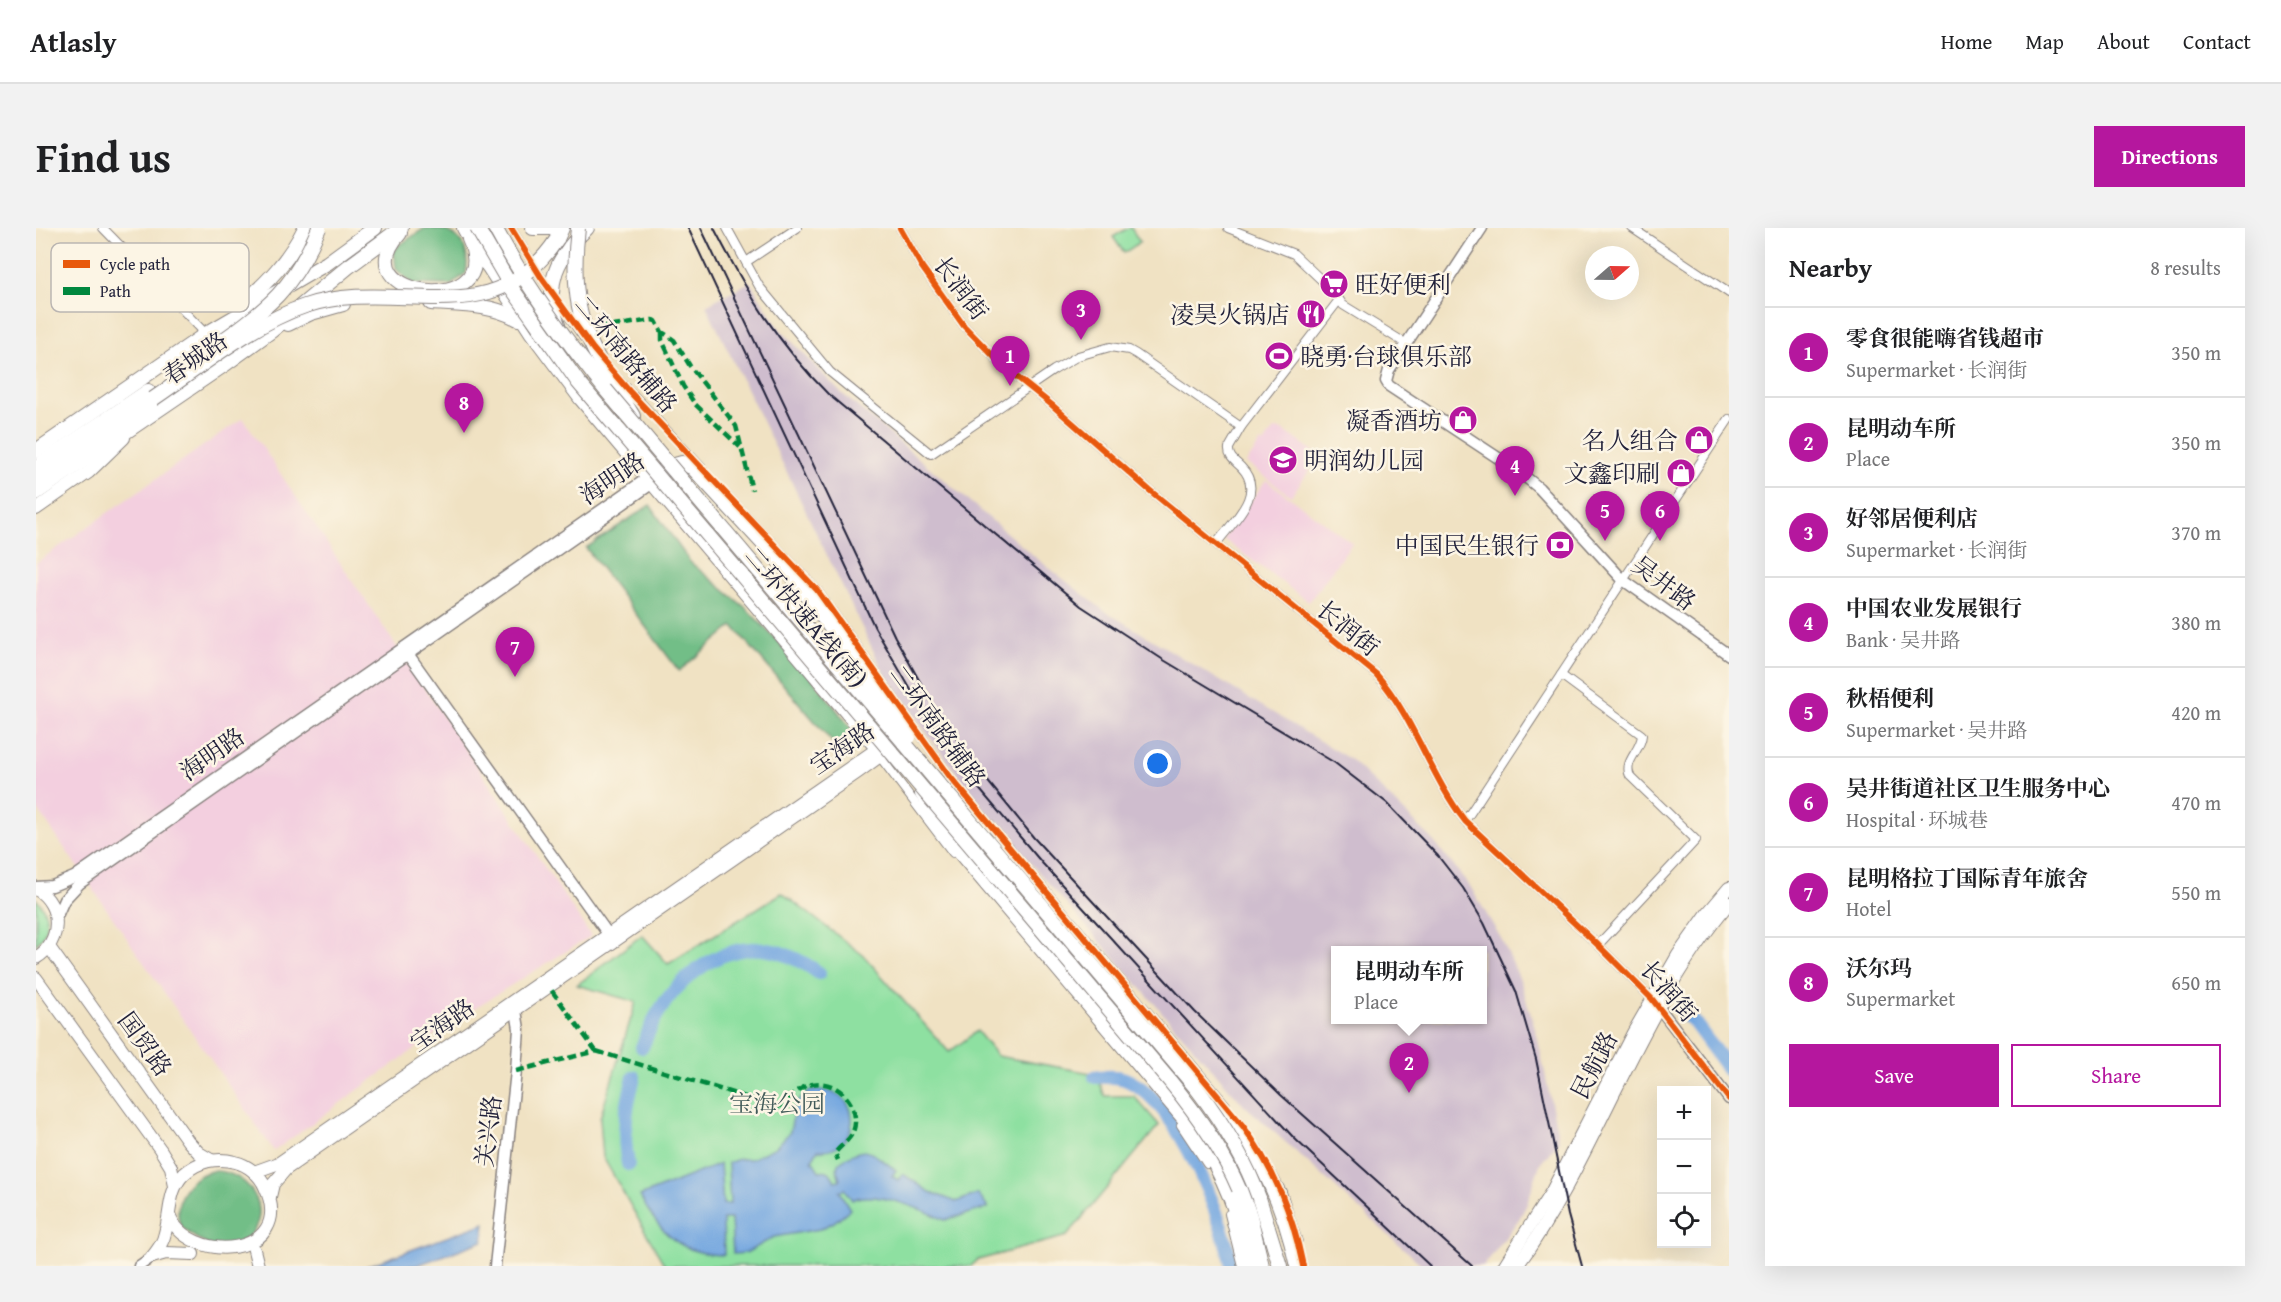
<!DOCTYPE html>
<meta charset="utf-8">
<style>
body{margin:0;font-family:"Gentium Book Plus","Noto Serif SC",serif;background:#f2f2f2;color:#202124}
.controls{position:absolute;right:18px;bottom:18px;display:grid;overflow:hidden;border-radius:0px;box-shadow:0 6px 24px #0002}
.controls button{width:54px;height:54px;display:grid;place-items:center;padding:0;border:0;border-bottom:2px solid #e0e0e0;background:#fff;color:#202124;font:30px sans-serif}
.compass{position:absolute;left:1549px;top:18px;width:54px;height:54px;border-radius:50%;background:#fff;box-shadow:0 6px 24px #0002;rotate:70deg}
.you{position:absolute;left:1122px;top:536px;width:21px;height:21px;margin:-15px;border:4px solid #fff;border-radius:50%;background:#1a73e8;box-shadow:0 0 0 9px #1a73e833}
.badge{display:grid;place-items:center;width:39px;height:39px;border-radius:50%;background:#b5179e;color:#fff;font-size:20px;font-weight:700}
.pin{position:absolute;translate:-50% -50px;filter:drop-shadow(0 2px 3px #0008)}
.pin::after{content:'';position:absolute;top:32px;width:21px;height:18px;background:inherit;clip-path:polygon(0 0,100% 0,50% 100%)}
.popup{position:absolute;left:1295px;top:718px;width:156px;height:78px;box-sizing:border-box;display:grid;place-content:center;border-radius:0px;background:#fff;filter:drop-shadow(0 2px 4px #0005);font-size:20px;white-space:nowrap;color:#757577}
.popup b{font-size:22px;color:#202124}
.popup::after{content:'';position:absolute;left:50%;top:100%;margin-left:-12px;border:12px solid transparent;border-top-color:#fff}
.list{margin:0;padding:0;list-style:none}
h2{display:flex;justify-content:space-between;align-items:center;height:78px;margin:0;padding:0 24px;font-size:26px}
h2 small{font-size:20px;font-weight:400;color:#757577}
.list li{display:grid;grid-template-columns:39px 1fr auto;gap:18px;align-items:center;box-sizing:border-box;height:90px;padding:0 24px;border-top:2px solid #e0e0e0}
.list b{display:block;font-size:22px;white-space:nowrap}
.list p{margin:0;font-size:20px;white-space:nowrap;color:#757577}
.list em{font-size:20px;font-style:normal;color:#757577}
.actions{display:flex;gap:12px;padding:18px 24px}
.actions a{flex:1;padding:14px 0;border:2px solid #b5179e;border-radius:0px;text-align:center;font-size:21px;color:#b5179e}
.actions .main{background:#b5179e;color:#fff}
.icon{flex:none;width:33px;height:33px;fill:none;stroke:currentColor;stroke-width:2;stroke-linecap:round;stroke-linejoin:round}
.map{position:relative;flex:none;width:1693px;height:1038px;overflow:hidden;border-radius:0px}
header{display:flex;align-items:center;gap:36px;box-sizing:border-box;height:84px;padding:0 30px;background:#fff;border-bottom:2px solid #e0e0e0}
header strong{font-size:28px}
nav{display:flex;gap:33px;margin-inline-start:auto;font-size:21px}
.intro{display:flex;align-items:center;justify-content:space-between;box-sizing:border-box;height:144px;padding:0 36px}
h1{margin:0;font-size:42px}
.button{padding:15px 27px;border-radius:0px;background:#b5179e;color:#fff;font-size:21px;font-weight:700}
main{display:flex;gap:36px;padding:0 36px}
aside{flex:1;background:#fff;border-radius:0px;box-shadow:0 6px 24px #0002}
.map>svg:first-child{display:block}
.built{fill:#f3cfdf}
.industrial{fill:#cfbdce;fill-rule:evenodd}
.green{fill:#8ee0a1;stroke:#58816e;stroke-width:1.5}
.forest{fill:#72be87;stroke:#4a7061;stroke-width:1.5}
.water{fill:#75a7e0;stroke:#4c648e;stroke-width:1.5}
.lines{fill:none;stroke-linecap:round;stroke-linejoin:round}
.river{stroke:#75a7e0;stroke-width:14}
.minor-casing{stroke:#89827f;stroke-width:10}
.tertiary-casing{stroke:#89827f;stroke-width:13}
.secondary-casing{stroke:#89827f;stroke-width:14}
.primary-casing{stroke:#89827f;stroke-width:16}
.trunk-casing{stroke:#89827f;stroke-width:16}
.minor{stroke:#fff;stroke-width:8}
.tertiary{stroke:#fff;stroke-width:10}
.secondary{stroke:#fff;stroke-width:12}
.primary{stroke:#fff;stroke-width:14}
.trunk{stroke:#fff;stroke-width:14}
.rail{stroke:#22223b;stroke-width:2}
.trunk-bridge-casing{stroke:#89827f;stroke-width:16;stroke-linecap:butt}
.trunk-bridge{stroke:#fff;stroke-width:14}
.quiet{stroke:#00873e;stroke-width:4.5;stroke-dasharray:9 4.5;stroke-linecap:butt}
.cycleway-casing{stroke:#fcf5e5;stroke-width:10}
.cycleway{stroke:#e8590c;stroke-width:6}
.labels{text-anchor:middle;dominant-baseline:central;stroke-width:5;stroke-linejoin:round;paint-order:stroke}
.poi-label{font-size:24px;fill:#22223b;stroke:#fcf5e5;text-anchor:end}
.street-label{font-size:24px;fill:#22223b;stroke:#fcf5e5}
.park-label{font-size:24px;fill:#425b5a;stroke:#fcf5e5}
.key{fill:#fcf5e5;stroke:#bbb6b2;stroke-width:1.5}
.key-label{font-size:16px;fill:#22223b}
</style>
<header>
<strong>Atlasly</strong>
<nav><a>Home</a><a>Map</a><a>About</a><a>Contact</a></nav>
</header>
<div class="intro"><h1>Find us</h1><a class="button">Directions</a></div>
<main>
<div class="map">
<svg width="1693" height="1038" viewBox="0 0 1693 1038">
<rect width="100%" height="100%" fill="#fcf5e5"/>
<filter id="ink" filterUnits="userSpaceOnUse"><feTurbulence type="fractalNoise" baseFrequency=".0167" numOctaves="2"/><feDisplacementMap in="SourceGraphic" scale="12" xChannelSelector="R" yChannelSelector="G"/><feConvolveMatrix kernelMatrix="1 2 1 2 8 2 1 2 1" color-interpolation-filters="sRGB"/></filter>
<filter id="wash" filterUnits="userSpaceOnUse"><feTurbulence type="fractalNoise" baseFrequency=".008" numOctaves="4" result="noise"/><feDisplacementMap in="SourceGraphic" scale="24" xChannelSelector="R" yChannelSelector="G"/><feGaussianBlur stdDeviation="1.35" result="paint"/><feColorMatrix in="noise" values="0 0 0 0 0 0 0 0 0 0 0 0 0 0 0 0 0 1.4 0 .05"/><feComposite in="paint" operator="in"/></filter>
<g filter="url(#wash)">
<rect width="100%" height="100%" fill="#f0e2c3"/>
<g class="built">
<polygon points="207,190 555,708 416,794 238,923 0,579 0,335"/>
<polygon points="1238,201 1247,202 1284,228 1255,268 1210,235 1225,214 1228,216"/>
<polygon points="1230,252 1316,315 1273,374 1187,311"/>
</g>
<path class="industrial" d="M 714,54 L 743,100 L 803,163 L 999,329 L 1067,382 L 1315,532 L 1394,609 L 1434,658 L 1466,712 L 1485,754 L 1501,807 L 1523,913 L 1504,936 L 1491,976 L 1483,991 L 1448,1038 L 1387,1038 L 1206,875 L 954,589 L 896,512 L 848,445 L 670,77 ZM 1300,722 L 1446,722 L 1446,792 L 1300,792 Z"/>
<g class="green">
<polygon points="1092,0 1095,0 1104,14 1088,25 1077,9"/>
<polygon points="746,665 827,727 913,824 941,803 961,828 1060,846 1069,868 1098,868 1123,897 1031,1008 942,1032 935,1038 629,1038 567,929 564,890 600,774 541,757 606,707 632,736"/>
<path d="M 0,671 C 14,684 14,703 0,717 Z"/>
</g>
<g class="forest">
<path d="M 389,0 C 419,0 435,13 430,45 L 415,57 L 376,56 L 360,41 L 358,24 L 362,18 Z"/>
<polygon points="614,277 654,334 710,380 773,446 827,516 810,530 697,398 643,443 550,320"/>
<path d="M 176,943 C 212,941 240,984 211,1010 C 204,1017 190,1020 180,1023 C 170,1015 154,1008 145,998 C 143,994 142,988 142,984 C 142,963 156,948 176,943 Z"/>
</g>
<g class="water">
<path d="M 783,862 C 830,862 824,926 782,922 L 776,932 L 783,943 C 793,941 794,944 799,953 L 804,952 L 801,942 L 802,935 C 831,914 834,924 860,942 L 856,948 L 862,952 L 867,946 L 894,964 L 920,974 L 942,966 L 952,980 L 909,992 C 888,982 837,961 816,972 L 808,961 L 803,963 L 814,981 L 798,994 L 784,1001 L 738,1009 L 710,1025 L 697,1026 L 695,991 L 687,991 L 688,1027 C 646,1027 623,1005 604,968 L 684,936 L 687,976 L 694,976 L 692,935 L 703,931 L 715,931 L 740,919 L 754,904 L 760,875 L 774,863 Z"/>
<polygon points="449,995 447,1013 379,1038 331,1038"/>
</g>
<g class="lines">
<g class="river">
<polyline points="1648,787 1655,790 1693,842"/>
<path d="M 606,819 C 611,808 615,796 622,785 C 640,754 677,723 714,721 C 738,719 764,731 783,745"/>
<path d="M 1059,849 C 1072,849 1084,847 1095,854 C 1144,879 1185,987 1196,1038"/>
<path d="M 592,936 C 586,905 590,879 598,849"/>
</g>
</g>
</g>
<g filter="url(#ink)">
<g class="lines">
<g class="minor-casing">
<g id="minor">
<polyline points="67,0 170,106"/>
<polyline points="475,0 505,49 548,110"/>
<polyline points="691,0 723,58 794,144 895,226 1018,142 1042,128 1074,119 1093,122 1100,126 1205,199"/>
<path d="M 864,0 L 886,39 L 928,98 L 967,138 L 1016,177 L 1112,261 L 1340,446 C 1378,489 1394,548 1429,593 L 1562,717 L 1616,771"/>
<polyline points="1192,0 1258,26 1298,64 1307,77 1369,115"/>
<polyline points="1596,0 1693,65"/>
<polyline points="710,34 761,0"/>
<polyline points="450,40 493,106 543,173 838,521 917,625"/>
<polyline points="575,143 667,241"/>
<polyline points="690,266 781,362 915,550 1190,877"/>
<path d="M 1180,316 C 1197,293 1231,265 1205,239 C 1199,233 1192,229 1193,220 L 1205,199 L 1303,72"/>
<path d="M 1525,447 L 1606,507 C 1605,523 1587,533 1594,548 L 1660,612 L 1562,717"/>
<polyline points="1429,593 1693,191"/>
<polyline points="1145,897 1171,936"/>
<polyline points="1221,919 1246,964 1262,1014"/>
<polyline points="1193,986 1206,1038"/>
</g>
</g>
<g class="tertiary-casing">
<g id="tertiary">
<polyline points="1446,0 1353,142 1350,153 1353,158 1482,243 1503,260 1587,352 1693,427"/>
<polyline points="370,423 577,713"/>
<polyline points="0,659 16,658 38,649 623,242"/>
<polyline points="20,690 28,672 43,656 614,257 627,246"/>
<polyline points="1618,773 1693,871"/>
<polyline points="103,1038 116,1029"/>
<polyline points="459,1038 480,843 483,801 479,776"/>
</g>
</g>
<g class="secondary-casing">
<g id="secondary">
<polyline points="0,281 53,244 88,210"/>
<path d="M 0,661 C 27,677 26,714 0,730"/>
<polyline points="13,719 152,913 163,925 175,932"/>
<polyline points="0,750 124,921 135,939 139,958"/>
<polyline points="218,944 243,935 854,512"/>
<polyline points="234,969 237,956 250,941 822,544 855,520 860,509"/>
<polyline points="218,1022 222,1038"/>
<path d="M 116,1029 C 122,1021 127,1015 129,1005 C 135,984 132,962 148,946 C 162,933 181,929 199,934 C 212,937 224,947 229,959 C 262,1030 151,1038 133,986"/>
<polyline points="116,1029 130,1025 157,1026"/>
<polyline points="1468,1038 1516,963 1597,805 1642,727 1671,686 1693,660"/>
<path d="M 1481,1038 C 1563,924 1601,783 1693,675"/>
</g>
</g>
<g class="primary-casing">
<g id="primary">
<polyline points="428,0 446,32 471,54"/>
<polyline points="497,0 519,0"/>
<path d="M 364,5 C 304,71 470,91 433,11"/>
<path d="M 395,75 C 425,77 455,76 482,91"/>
<path d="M 204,78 C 231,55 253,32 269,0"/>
<polyline points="252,96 275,85 307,76"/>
<path d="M 522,97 C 507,56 521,29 551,0"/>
<polyline points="0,223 170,106 291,35 339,0"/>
<polyline points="0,265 188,137 235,103 312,39 365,0"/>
<polyline points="1201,951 1214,988 1226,1038"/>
</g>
</g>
<g class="trunk-casing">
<g id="trunk">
<polyline points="521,11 526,0"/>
<polyline points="574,150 597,188"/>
<polyline points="0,239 112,163"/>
<polyline points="632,239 646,235 657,240 756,347 835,455"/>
<polyline points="0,252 117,171"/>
<path d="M 886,566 L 909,604 L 926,627 L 1161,906 C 1188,947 1205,990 1214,1038"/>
<path d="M 1167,862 C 1219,911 1246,969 1261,1038"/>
<polyline points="1223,970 1244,1038"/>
</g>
</g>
<use href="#minor" class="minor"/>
<use href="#tertiary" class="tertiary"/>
<use href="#secondary" class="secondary"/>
<use href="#primary" class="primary"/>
<use href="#trunk" class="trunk"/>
<g class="rail">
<polyline points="652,0 839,400 889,486 929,544 1007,636 1258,910 1394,1038"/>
<polyline points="665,0 859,409 897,477 937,535 998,610 1159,784 1245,867 1436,1038"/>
<path d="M 678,0 C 710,63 742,116 792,166 L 1045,378 L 1126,431 L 1299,535 L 1351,575 L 1402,628 L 1427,660 L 1448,695 L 1480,763 L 1500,831 L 1532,987 L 1546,1038"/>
</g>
<g class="trunk-bridge-casing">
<g id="trunk-bridge">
<path d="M 441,0 L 477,62 L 542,154 L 1133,852 C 1161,886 1186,921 1203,961"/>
<path d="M 459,0 C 490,58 528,110 569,161 L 1161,861 C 1187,895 1209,930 1223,970"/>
<path d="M 542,0 C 535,59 541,100 574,150"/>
<path d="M 137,146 C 172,122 212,98 242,67 C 260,48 273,24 283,0"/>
<path d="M 117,171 C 163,140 217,95 269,78 C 361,47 456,110 521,11"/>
<polyline points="835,455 873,509"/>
</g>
</g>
<use href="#trunk-bridge" class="trunk-bridge"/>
<g class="quiet">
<polyline points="562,98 577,98 616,92 620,93 626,104 638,112 654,138 700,198 716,262"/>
<polyline points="626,104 626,112 647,158 659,176 704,219"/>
<path d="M 560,823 L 742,879 C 752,871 761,861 773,857 C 800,848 827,878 817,904 C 813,913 804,918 799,925 L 802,932"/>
<polyline points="480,843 560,823 513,759"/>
</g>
<g class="cycleway-casing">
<g id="cycleway">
<path d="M 475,0 L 505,49 L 557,121 L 593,163 L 781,362 L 915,550 L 1207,898 C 1239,943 1256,984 1267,1038"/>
<path d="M 864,0 L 886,39 L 928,98 L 967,138 L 1016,177 L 1112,261 L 1340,446 C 1378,489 1394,548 1429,593 L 1562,717 L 1616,771 L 1693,871"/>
</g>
</g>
<use href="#cycleway" class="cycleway"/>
</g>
</g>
<defs>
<g id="supermarket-disc" transform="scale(1.5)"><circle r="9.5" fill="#b5179e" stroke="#fcf5e5"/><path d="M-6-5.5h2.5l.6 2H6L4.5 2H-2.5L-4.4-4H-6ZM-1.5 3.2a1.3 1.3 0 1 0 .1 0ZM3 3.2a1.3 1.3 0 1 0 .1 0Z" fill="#fff"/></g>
<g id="restaurant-disc" transform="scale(1.5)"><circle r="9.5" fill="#b5179e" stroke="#fcf5e5"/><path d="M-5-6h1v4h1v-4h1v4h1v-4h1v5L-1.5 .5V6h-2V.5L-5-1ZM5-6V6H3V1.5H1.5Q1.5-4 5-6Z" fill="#fff"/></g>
<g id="stadium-disc" transform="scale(1.5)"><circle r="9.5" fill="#b5179e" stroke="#fcf5e5"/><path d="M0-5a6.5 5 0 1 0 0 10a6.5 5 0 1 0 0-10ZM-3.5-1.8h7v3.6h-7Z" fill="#fff"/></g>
<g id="shop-disc" transform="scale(1.5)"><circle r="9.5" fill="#b5179e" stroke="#fcf5e5"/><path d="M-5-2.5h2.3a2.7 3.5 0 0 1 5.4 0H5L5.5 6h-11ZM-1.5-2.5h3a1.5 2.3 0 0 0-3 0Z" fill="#fff"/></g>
<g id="school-disc" transform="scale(1.5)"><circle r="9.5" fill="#b5179e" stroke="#fcf5e5"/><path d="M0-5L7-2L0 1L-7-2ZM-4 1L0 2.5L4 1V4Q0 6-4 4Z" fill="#fff"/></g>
<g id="bank-disc" transform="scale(1.5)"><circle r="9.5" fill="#b5179e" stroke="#fcf5e5"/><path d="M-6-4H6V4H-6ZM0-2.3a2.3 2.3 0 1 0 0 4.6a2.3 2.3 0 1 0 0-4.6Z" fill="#fff"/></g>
</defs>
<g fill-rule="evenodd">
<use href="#supermarket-disc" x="1298" y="56"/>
<use href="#restaurant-disc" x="1275" y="86"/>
<use href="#stadium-disc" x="1243" y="128"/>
<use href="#shop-disc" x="1427" y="192"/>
<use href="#shop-disc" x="1663" y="212"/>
<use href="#school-disc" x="1247" y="232"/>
<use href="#shop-disc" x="1645" y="245"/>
<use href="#bank-disc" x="1524" y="317"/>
</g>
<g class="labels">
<g class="poi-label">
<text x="1319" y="56" text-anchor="start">旺好便利</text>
<text x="1254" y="86">凌昊火锅店</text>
<text x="1264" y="128" text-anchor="start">晓勇·台球俱乐部</text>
<text x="1406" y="192">凝香酒坊</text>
<text x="1642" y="212">名人组合</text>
<text x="1268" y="232" text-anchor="start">明润幼儿园</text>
<text x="1624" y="245">文鑫印刷</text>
<text x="1503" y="317">中国民生银行</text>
</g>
<g class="street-label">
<text transform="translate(925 60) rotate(53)">长润街</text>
<text transform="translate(590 126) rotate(50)">二环南路辅路</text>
<text transform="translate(159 130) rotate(-35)">春城路</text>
<text transform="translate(576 250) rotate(-34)">海明路</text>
<text transform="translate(1628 355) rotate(37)">吴井路</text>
<text transform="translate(770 389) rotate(50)">二环快速A线(南)</text>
<text transform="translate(1312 400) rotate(39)">长润街</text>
<text transform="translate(902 498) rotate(54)">二环南路辅路</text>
<text transform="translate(806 520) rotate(-34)">宝海路</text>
<text transform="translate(176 526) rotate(-35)">海明路</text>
<text transform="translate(1633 763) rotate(49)">长润街</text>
<text transform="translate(406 797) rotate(-35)">宝海路</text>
<text transform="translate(109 816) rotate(54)">国贸路</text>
<text transform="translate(1558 837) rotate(-63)">民航路</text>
<text transform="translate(452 903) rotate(-83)">关兴路</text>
</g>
<g class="park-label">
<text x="741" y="875">宝海公园</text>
</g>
</g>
<rect x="15" y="15" width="198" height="69" rx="9" class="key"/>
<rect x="27" y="32" width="27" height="8" fill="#e8590c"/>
<rect x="27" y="59" width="27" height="8" fill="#00873e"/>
<g class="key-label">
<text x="64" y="42">Cycle path</text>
<text x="64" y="69">Path</text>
</g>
</svg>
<div class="controls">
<button>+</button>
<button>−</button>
<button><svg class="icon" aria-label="locate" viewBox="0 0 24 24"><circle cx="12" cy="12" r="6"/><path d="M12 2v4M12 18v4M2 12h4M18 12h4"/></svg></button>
</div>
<svg class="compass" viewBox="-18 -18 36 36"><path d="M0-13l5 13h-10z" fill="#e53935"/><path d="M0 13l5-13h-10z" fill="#757577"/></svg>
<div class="you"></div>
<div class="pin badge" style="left:974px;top:158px">1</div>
<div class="pin badge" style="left:1373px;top:865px">2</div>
<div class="popup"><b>昆明动车所</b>Place</div>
<div class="pin badge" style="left:1045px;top:112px">3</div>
<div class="pin badge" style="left:1479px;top:268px">4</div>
<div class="pin badge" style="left:1569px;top:313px">5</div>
<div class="pin badge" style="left:1624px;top:313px">6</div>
<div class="pin badge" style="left:479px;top:449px">7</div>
<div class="pin badge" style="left:428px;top:205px">8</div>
</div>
<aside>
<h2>Nearby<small>8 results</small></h2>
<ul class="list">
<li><span class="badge">1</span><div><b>零食很能嗨省钱超市</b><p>Supermarket · 长润街</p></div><em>350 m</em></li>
<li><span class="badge">2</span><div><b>昆明动车所</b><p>Place</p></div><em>350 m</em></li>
<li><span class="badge">3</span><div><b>好邻居便利店</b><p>Supermarket · 长润街</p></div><em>370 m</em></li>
<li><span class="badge">4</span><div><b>中国农业发展银行</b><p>Bank · 吴井路</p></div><em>380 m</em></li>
<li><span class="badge">5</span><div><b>秋梧便利</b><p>Supermarket · 吴井路</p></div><em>420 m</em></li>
<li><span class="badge">6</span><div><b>吴井街道社区卫生服务中心</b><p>Hospital · 环城巷</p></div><em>470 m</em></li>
<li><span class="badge">7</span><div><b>昆明格拉丁国际青年旅舍</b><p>Hotel</p></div><em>550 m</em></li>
<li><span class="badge">8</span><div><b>沃尔玛</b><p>Supermarket</p></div><em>650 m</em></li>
</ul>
<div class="actions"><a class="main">Save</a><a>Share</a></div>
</aside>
</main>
